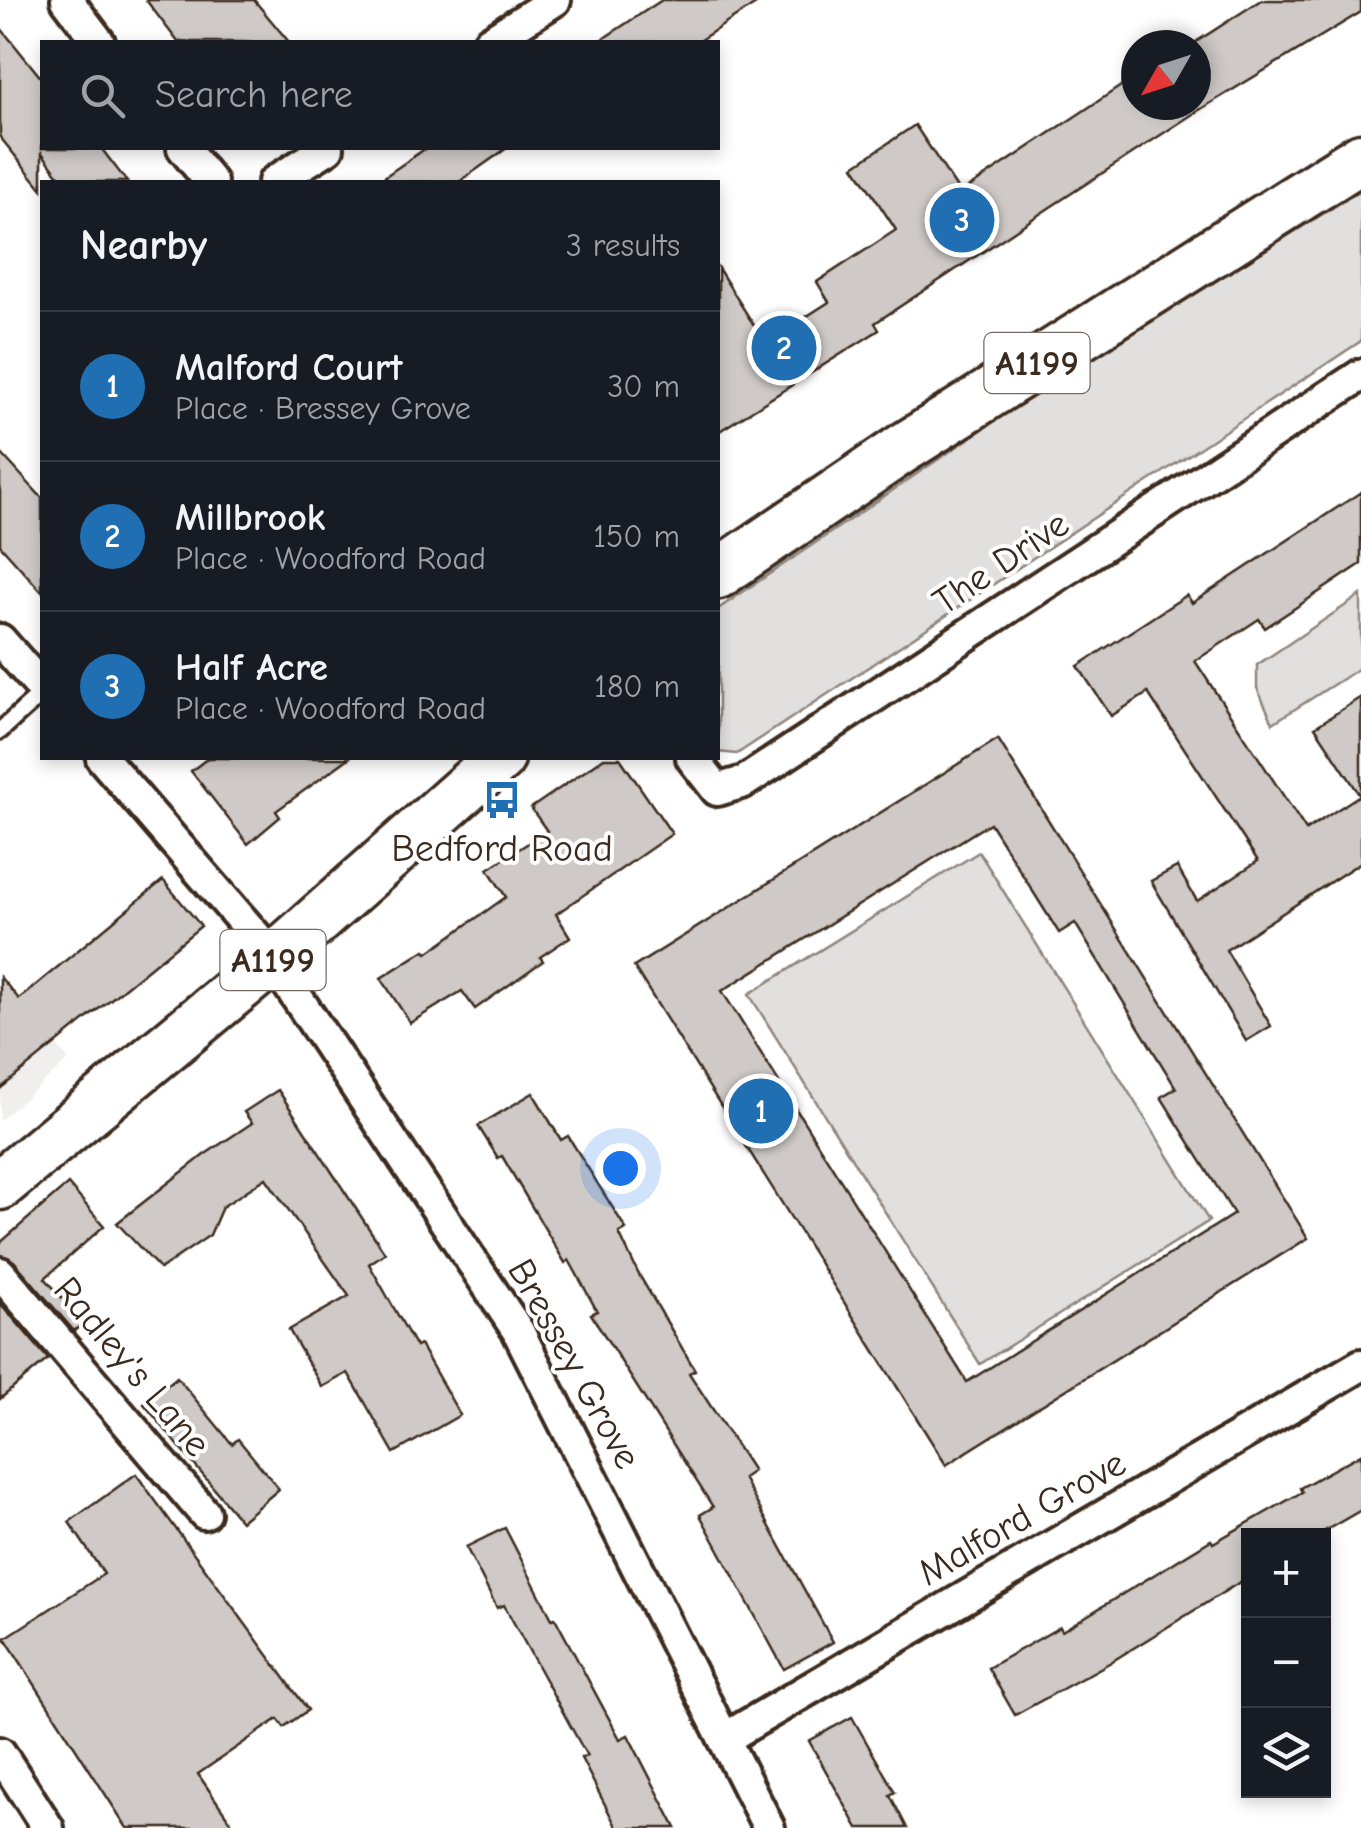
<!DOCTYPE html>
<meta charset="utf-8">
<style>
body{margin:0;font-family:"Comic Neue",sans-serif;background:#242831;color:#f1f3f6}
.controls{position:absolute;right:30px;bottom:30px;display:grid;overflow:hidden;border-radius:0px;box-shadow:0 5px 15px #0003}
.controls button{width:90px;height:90px;display:grid;place-items:center;padding:0;border:0;border-bottom:2px solid #363941;background:#171b24;color:#f1f3f6;font:50px sans-serif}
.compass{position:absolute;left:1121px;top:30px;width:90px;height:90px;border-radius:50%;background:#171b24;box-shadow:0 5px 15px #0003;rotate:231deg}
.you{position:absolute;left:620px;top:1168px;width:35px;height:35px;margin:-25px;border:8px solid #fff;border-radius:50%;background:#1a73e8;box-shadow:0 0 0 15px #1a73e833}
.badge{display:grid;place-items:center;width:65px;height:65px;border-radius:50%;background:#1f6fb2;color:#fff;font-size:32px;font-weight:700}
.pin{position:absolute;translate:-50% -50%;border:5px solid #fff;box-shadow:0 2px 10px #0006}
.list{margin:0;padding:0;list-style:none}
h2{display:flex;justify-content:space-between;align-items:center;height:130px;margin:0;padding:0 40px;font-size:42px}
h2 small{font-size:32px;font-weight:400;color:#9ea1a6}
.list li{display:grid;grid-template-columns:65px 1fr auto;gap:30px;align-items:center;box-sizing:border-box;height:150px;padding:0 40px;border-top:2px solid #363941}
.list b{display:block;font-size:38px;white-space:nowrap}
.list p{margin:0;font-size:32px;white-space:nowrap;color:#9ea1a6}
.list em{font-size:32px;font-style:normal;color:#9ea1a6}
.icon{flex:none;width:55px;height:55px;fill:none;stroke:currentColor;stroke-width:2;stroke-linecap:round;stroke-linejoin:round}
.map{position:relative;flex:none;width:1361px;height:1828px;overflow:hidden}
.search{position:absolute;background:#171b24;box-shadow:0 5px 15px #0003;left:40px;top:40px;width:680px;height:110px;display:flex;align-items:center;gap:25px;box-sizing:border-box;padding:0 35px;border-radius:0px;color:#9ea1a6;font-size:38px}
.panel{position:absolute;background:#171b24;box-shadow:0 5px 15px #0003;left:40px;top:180px;width:680px;height:580px;border-radius:0px}
.map>svg:first-child{display:block}
.built{fill:#f1efee}
.green{fill:#e2e0de;stroke:#8e857e;stroke-width:2.5}
.building{fill:#cfcac7;stroke:#3b2a1e;stroke-width:2.5;fill-rule:evenodd}
.lines{fill:none;stroke-linecap:round;stroke-linejoin:round}
.service-casing{stroke:#3b2a1e;stroke-width:22}
.minor-casing{stroke:#3b2a1e;stroke-width:38}
.primary-casing{stroke:#3b2a1e;stroke-width:55}
.service{stroke:#fff;stroke-width:15}
.minor{stroke:#fff;stroke-width:30}
.primary{stroke:#fff;stroke-width:48}
.labels{text-anchor:middle;dominant-baseline:central;stroke-width:8;stroke-linejoin:round;paint-order:stroke}
.shield{fill:#fff;stroke:#766a62;stroke-width:2.5}
.shield-label{font-size:35px;font-weight:bold;fill:#3b2a1e}
.street-label{font-size:38px;fill:#3b2a1e;stroke:#fff}
.poi-label{font-size:38px;fill:#3b2a1e;stroke:#fff}
</style>
<div class="map">
<svg width="1361" height="1828" viewBox="0 0 1361 1828">
<rect width="100%" height="100%" fill="#fff"/>
<filter id="ink" filterUnits="userSpaceOnUse"><feTurbulence type="fractalNoise" baseFrequency=".01" numOctaves="2"/><feDisplacementMap in="SourceGraphic" scale="20" xChannelSelector="R" yChannelSelector="G"/><feConvolveMatrix kernelMatrix="1 2 1 2 8 2 1 2 1" color-interpolation-filters="sRGB"/></filter>
<g filter="url(#ink)">
<polygon class="built" points="0,976 69,1060 0,1120"/>
<g class="green">
<polygon points="1361,190 1361,341 737,754 718,752 718,609 1039,391"/>
<polygon points="1361,595 1361,667 1273,723 1257,688 1257,665"/>
<polygon points="979,852 1209,1221 980,1364 749,994"/>
</g>
<g class="building">
<polygon points="146,0 254,0 289,42 178,42"/>
<polygon points="662,0 762,0 697,42 598,42"/>
<polygon points="1261,0 1361,0 1361,12 1196,112 1049,208 875,323 879,330 718,432 718,268 765,343 829,302 817,282 896,230 854,166 915,125 960,193 1136,76 1136,105 1196,105 1196,42"/>
<polygon points="0,27 42,79 42,148 101,148 127,182 64,182 42,153 42,189 0,137"/>
<polygon points="426,148 507,148 459,182 377,182"/>
<polygon points="0,452 42,498 42,592 0,545"/>
<polygon points="1361,492 1361,564 1265,628 1259,619 1195,661 1306,830 1360,795 1315,727 1361,697 1361,862 1226,950 1271,1026 1246,1041 1151,881 1177,867 1197,901 1258,861 1148,693 1111,716 1078,666 1187,595 1192,603"/>
<path d="M 998,739 L 1308,1238 L 946,1465 L 634,967 ZM 990,823 L 1059,933 L 1075,923 L 1176,1088 L 1161,1097 L 1234,1214 L 967,1382 L 722,991 Z"/>
<polygon points="208,758 349,758 276,811 280,817 248,844 191,771"/>
<polygon points="604,758 620,758 672,834 556,914 570,937 540,957 543,961 475,1009 462,991 410,1023 381,978 425,950 427,953 506,897 488,869 547,831 531,808"/>
<polygon points="163,880 201,926 0,1089 0,977 19,999"/>
<polygon points="278,1090 385,1253 369,1264 416,1347 420,1345 460,1415 394,1453 348,1373 322,1387 289,1330 349,1296 266,1178 222,1207 210,1235 160,1269 117,1223 204,1155 252,1123 244,1112"/>
<polygon points="533,1093 561,1140 568,1136 626,1229 619,1233 638,1273 695,1370 689,1373 753,1471 743,1478 833,1642 784,1669 700,1515 713,1507 591,1314 597,1311 569,1260 565,1263 502,1156 498,1158 478,1126"/>
<polygon points="68,1184 104,1226 45,1278 84,1323 74,1331 14,1261 0,1255 0,1243"/>
<polygon points="0,1303 48,1359 0,1399"/>
<polygon points="177,1377 232,1444 238,1439 279,1489 241,1521 144,1404"/>
<polygon points="1361,1454 1361,1510 1316,1536 1248,1536 1248,1577 1111,1662 1015,1715 988,1668 1060,1627 1062,1631 1211,1540 1213,1543 1302,1492 1300,1488"/>
<polygon points="136,1474 308,1710 284,1727 278,1719 198,1774 235,1828 127,1828 5,1638 104,1574 69,1522"/>
<polygon points="505,1528 552,1619 555,1618 620,1739 628,1735 676,1828 617,1828 581,1758 587,1756 504,1605 497,1608 466,1547"/>
<polygon points="852,1717 895,1792 890,1795 907,1828 858,1828 809,1741"/>
</g>
<g class="lines">
<g class="service-casing">
<polyline id="service" points="0,731 42,693"/>
</g>
<g class="minor-casing">
<g id="minor">
<polyline points="67,0 99,42"/>
<polyline points="489,42 555,0"/>
<polyline points="183,148 211,182"/>
<polyline points="274,182 328,148"/>
<polyline points="0,640 42,688"/>
<polyline points="102,758 259,940 518,1331 769,1828"/>
<polyline points="692,758 717,790 744,782 1361,375"/>
<polyline points="0,1273 204,1513"/>
<polyline points="724,1739 1361,1365"/>
<polyline points="0,1753 48,1828"/>
</g>
</g>
<g class="primary-casing">
<g id="primary">
<polyline points="718,574 902,449 1361,158"/>
<polyline points="0,1185 272,960 500,758"/>
</g>
</g>
<use href="#service" class="service"/>
<use href="#minor" class="minor"/>
<use href="#primary" class="primary"/>
</g>
</g>
<defs>
<g id="bus-bare" transform="scale(3)"><path d="M-5-6H5V4H4V6H2V4H-2V6H-4V4H-5ZM-3.5-4V0h7V-4ZM-3.5 1.2v1.5H-2V1.2ZM2 1.2v1.5H3.5V1.2Z" fill="#1f6fb2" stroke="#fff" stroke-width="2.5" paint-order="stroke"/></g>
</defs>
<g fill-rule="evenodd">
<use href="#bus-bare" x="502" y="800"/>
</g>
<g class="labels">
<g class="shield">
<rect x="984.5" y="333" width="105" height="60" rx="8"/>
<rect x="220.5" y="930" width="105" height="60" rx="8"/>
</g>
<g class="shield-label">
<text x="1037" y="363">A1199</text>
<text x="273" y="960">A1199</text>
</g>
<g class="street-label">
<text transform="translate(1001 563) rotate(-34)">The Drive</text>
<text transform="translate(574 1364) rotate(61)">Bressey Grove</text>
<text transform="translate(132 1367) rotate(50)">Radley's Lane</text>
<text transform="translate(1022 1518) rotate(-30)">Malford Grove</text>
</g>
<g class="poi-label">
<text x="502" y="849">Bedford Road</text>
</g>
</g>
</svg>
<div class="controls">
<button>+</button>
<button>−</button>
<button><svg class="icon" aria-label="layers" viewBox="0 0 24 24"><path d="M12 4l9 5-9 5-9-5zM3 14l9 5 9-5"/></svg></button>
</div>
<svg class="compass" viewBox="-18 -18 36 36"><path d="M0-13l5 13h-10z" fill="#e53935"/><path d="M0 13l5-13h-10z" fill="#9ea1a6"/></svg>
<div class="you"></div>
<div class="pin badge" style="left:761px;top:1111px">1</div>
<div class="pin badge" style="left:784px;top:348px">2</div>
<div class="pin badge" style="left:962px;top:220px">3</div>
<div class="search"><svg class="icon" aria-label="search" viewBox="0 0 24 24"><circle cx="10" cy="10" r="6"/><path d="M15 15l6 6"/></svg>Search here</div>
<section class="panel">
<h2>Nearby<small>3 results</small></h2>
<ul class="list">
<li><span class="badge">1</span><div><b>Malford Court</b><p>Place · Bressey Grove</p></div><em>30 m</em></li>
<li><span class="badge">2</span><div><b>Millbrook</b><p>Place · Woodford Road</p></div><em>150 m</em></li>
<li><span class="badge">3</span><div><b>Half Acre</b><p>Place · Woodford Road</p></div><em>180 m</em></li>
</ul>
</section>
</div>
